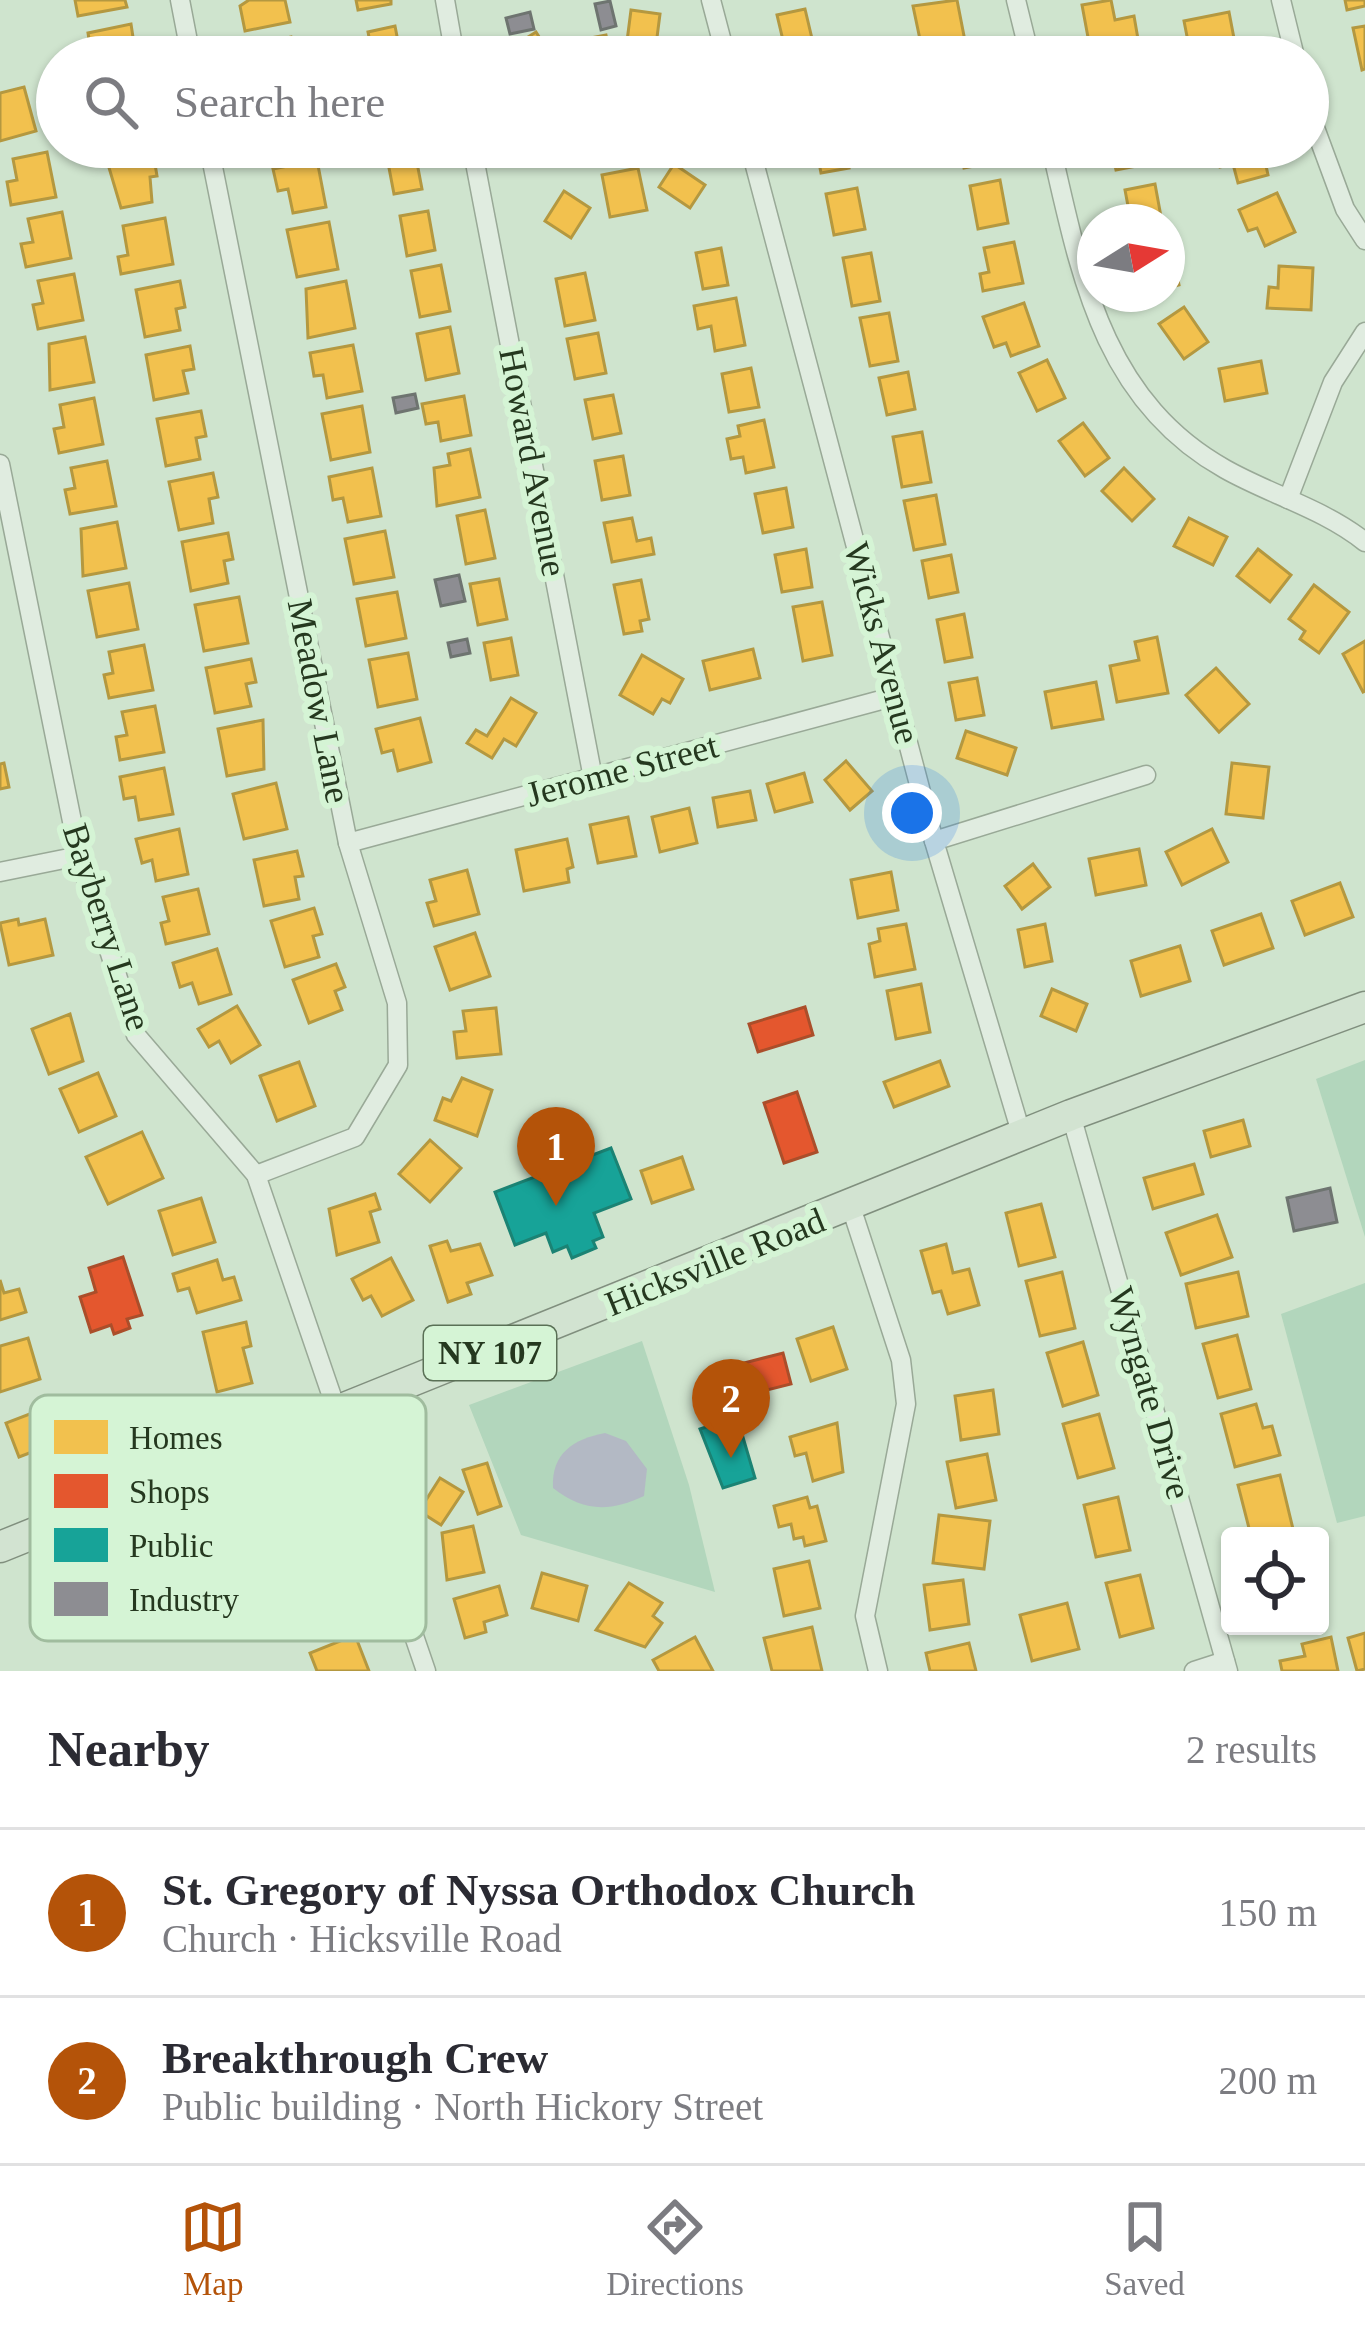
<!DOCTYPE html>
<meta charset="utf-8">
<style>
body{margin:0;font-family:"Times New Roman",serif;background:#f2f2f3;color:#2b2b33}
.controls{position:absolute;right:36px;bottom:36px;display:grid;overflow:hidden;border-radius:12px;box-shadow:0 3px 9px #0004}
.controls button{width:108px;height:108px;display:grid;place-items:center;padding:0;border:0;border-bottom:3px solid #e1e1e2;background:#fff;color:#2b2b33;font:60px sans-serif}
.compass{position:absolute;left:1077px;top:204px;width:108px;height:108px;border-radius:50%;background:#fff;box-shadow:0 3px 9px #0004;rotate:79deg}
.you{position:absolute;left:912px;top:813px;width:42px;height:42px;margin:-30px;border:9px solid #fff;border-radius:50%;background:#1a73e8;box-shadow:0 0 0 18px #1a73e833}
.badge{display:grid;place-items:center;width:78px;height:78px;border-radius:50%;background:#b45309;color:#fff;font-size:39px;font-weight:700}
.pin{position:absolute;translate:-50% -99px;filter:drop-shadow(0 3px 6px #0008)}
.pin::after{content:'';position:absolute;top:63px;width:42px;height:36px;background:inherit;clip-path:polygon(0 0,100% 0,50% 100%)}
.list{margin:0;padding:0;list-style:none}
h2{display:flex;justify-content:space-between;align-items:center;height:156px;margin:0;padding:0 48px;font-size:51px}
h2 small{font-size:39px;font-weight:400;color:#7c7c81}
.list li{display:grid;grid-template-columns:78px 1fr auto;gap:36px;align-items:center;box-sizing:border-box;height:168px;padding:0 48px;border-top:3px solid #e1e1e2}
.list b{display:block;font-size:45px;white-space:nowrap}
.list p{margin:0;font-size:39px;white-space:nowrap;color:#7c7c81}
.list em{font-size:39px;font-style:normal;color:#7c7c81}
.icon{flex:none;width:66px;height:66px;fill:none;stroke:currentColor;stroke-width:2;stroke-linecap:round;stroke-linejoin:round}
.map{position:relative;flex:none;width:1365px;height:1671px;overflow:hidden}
.search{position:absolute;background:#fff;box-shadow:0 3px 9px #0004;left:36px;right:36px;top:36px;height:132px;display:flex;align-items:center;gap:30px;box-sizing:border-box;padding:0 42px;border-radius:66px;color:#7c7c81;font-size:45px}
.sheet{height:492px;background:#fff}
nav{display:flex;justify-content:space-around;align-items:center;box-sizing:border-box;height:168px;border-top:3px solid #e1e1e2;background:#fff;font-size:33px;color:#7c7c81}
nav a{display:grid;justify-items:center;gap:6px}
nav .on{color:#b45309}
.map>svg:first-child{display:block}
.green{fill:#b2d6bc}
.water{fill:#b3b9c4}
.homes{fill:#f2c14e;stroke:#b49840;stroke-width:3}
.shops{fill:#e4572e;stroke:#ab4e2a;stroke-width:3}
.public{fill:#17a398;stroke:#1b8374;stroke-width:3}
.industry{fill:#8d8d92;stroke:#6e7470;stroke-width:3}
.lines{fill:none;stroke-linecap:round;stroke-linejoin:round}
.minor-casing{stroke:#99a997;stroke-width:21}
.primary-casing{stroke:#808f7e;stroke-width:33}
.minor{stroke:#e0ece0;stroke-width:18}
.primary{stroke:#d2e3d1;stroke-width:30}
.labels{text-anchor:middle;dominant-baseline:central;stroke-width:12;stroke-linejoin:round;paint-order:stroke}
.shield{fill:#d5f4d5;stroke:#5a7056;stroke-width:3}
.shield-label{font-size:33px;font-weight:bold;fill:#25381f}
.street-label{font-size:36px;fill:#25381f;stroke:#d5f4d5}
.key{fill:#d5f4d5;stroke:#a0bc9e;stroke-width:3}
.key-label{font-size:33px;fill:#25381f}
</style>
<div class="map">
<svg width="1365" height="1671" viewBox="0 0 1365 1671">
<rect width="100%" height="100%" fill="#cfe4ce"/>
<g class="green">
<polygon points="1365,1060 1365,1237 1316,1079"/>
<polygon points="1365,1283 1365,1516 1337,1523 1281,1314"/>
<polygon points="642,1341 689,1485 715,1592 521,1535 469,1405"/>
</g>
<path class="water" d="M 605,1433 L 626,1441 L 647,1469 L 644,1496 C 610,1512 583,1512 553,1488 C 551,1453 574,1439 605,1433 Z"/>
<g class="homes">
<polygon points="75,0 125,0 127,7 78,16"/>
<polygon points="249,0 285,0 290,22 245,31 240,6"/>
<polygon points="356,0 391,0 391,4 358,10"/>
<polygon points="957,0 965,41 922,49 913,6"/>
<polygon points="1111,0 1115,20 1134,16 1138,39 1090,48 1082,5"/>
<polygon points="1345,0 1365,0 1365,6 1347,10"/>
<polygon points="805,9 814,47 786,53 777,15"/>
<polygon points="631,10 660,14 655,53 626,49"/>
<polygon points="1229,12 1237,54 1191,57 1184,21"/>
<polygon points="131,24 136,57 92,57 88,33"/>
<polygon points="395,26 401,57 373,57 368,32"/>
<polygon points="1365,26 1365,69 1362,70 1353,28"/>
<polygon points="536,32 552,57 518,57 512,47"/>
<polygon points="606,35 611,57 573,57 570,42"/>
<polygon points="291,37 295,57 250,57 247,46"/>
<polygon points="24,87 36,131 0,141 0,93"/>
<polygon points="385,147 414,147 422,189 394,194"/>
<polygon points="816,147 845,147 849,168 821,173"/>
<polygon points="960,147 993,147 995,162 964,168"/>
<polygon points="1111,147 1154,147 1157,162 1116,170"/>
<polygon points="1215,147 1262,147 1268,175 1238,183 1233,164 1220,167"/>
<polygon points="47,152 56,197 11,205 7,182 17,180 13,159"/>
<polygon points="153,152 157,176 150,177 152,202 121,208 107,161"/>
<polygon points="317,160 326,207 293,213 288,189 278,191 273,169"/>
<polygon points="674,164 705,185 690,208 659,187"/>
<polygon points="638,168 647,210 610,217 602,175"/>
<polygon points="1000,180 1008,223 978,229 970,186"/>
<polygon points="1155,184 1162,222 1131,222 1125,190"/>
<polygon points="857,188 865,229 834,235 826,194"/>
<polygon points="564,191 590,208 571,238 545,221"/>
<polygon points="1277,193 1295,232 1265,246 1257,228 1248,231 1239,210"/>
<polygon points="428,211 435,250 407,256 400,216"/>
<polygon points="62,212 71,258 26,267 21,244 33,242 28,219"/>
<polygon points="165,218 173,264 121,274 118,257 128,255 123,226"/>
<polygon points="329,222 338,269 297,277 287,230"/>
<polygon points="1014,242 1023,283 983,291 980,274 989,272 984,248"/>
<polygon points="1167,244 1171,244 1179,285 1167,288"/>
<polygon points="721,248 728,285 703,289 696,253"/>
<polygon points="871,253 880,301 852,306 843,258"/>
<polygon points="441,265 450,311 420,317 411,271"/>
<polygon points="1279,266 1313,268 1311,310 1267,308 1269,287 1278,288"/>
<polygon points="585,273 595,320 565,326 556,279"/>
<polygon points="74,274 83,320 38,329 33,305 43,303 38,281"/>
<polygon points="180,281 185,307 176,309 180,330 145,337 136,290"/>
<polygon points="346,281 355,328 308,338 306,289"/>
<polygon points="736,298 745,345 715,351 711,326 698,329 694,306"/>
<polygon points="1024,303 1039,346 1011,356 1006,343 994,347 983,317"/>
<polygon points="1184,307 1208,342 1184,359 1159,324"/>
<polygon points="889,313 898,361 870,366 860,318"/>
<polygon points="450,327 459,373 426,380 417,334"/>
<polygon points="598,333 606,373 575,379 567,339"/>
<polygon points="85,337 94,382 50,390 49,344"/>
<polygon points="353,345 362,391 327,398 323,375 314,376 310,353"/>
<polygon points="190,346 194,369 183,371 188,393 154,400 146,355"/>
<polygon points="1047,360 1065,398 1037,411 1019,373"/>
<polygon points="1261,361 1267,393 1225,401 1219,369"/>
<polygon points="751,368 759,407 729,412 722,374"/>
<polygon points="908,372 915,409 887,415 879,378"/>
<polygon points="613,395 621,433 593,439 585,400"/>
<polygon points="464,396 471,435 441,441 438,422 426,424 422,404"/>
<polygon points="94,398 103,444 59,453 54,429 64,427 60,405"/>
<polygon points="362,406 370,452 331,460 322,414"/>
<polygon points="201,411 206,436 196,438 200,459 166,466 157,419"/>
<polygon points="764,420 774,467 746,473 743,457 731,459 727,439 740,436 738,426"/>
<polygon points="1083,423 1109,458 1085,476 1059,441"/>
<polygon points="922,432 931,482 902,487 893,437"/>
<polygon points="470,449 480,497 437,506 434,468 450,465 448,454"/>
<polygon points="623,456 630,495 602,500 595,461"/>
<polygon points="107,461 116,506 70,514 65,490 75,488 71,468"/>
<polygon points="372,468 381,516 348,522 343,498 333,500 329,477"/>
<polygon points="1124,468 1154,499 1132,521 1102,491"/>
<polygon points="213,473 218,497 209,499 213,523 179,530 169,482"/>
<polygon points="786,488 793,527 763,533 755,494"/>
<polygon points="936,495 945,544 914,550 904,501"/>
<polygon points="485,510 495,558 466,564 457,516"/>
<polygon points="632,518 637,541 651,538 654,554 612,562 604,523"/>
<polygon points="1189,518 1227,537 1213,565 1174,546"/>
<polygon points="117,522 126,568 83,576 81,529"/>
<polygon points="385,531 394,577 354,584 345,539"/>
<polygon points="228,533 233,559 224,561 228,583 191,591 182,542"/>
<polygon points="806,549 812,587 782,592 775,555"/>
<polygon points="1258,549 1291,575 1270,602 1237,576"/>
<polygon points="951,555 958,592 929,598 922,561"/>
<polygon points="499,579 507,619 478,625 470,584"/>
<polygon points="641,580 649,619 640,621 642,631 624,634 614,585"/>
<polygon points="129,583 138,629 97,637 88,591"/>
<polygon points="1314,585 1349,612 1319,653 1300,639 1305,631 1289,619"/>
<polygon points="397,592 406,638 366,646 357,599"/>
<polygon points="239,597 248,643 204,651 195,605"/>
<polygon points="822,602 832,655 803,661 793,607"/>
<polygon points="964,614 972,657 945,662 937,620"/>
<polygon points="1157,637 1168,693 1117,702 1110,666 1139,660 1135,642"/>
<polygon points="511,638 518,675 491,680 484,643"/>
<polygon points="1365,641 1365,691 1363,692 1343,654"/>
<polygon points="144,645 153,690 109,698 104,675 113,673 109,652"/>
<polygon points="753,649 760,678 710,690 703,661"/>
<polygon points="408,653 417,699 378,707 369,660"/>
<polygon points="642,655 683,679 670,703 662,699 653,714 620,695"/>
<polygon points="251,659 256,682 246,684 251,706 215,713 206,668"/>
<polygon points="1216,668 1249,704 1219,732 1186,695"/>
<polygon points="977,678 984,715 956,720 949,683"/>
<polygon points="1096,682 1103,719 1052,728 1045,692"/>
<polygon points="511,698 536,713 516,746 504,739 492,758 467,743 476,730 487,736"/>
<polygon points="155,706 164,752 120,760 116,737 127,735 122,712"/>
<polygon points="420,718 431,762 398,771 393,750 382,753 376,729"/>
<polygon points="263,720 264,769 227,776 218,729"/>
<polygon points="966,731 1016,748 1007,775 957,758"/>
<polygon points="846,761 872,791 850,810 825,780"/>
<polygon points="4,763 9,787 0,789 0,764"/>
<polygon points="1232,763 1269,767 1263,818 1226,814"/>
<polygon points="164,768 173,814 139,820 135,797 124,799 120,777"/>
<polygon points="804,773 812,802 775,812 767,784"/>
<polygon points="276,783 287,829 244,839 233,794"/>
<polygon points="750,791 756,820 718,827 713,798"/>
<polygon points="689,808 697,843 660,852 652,817"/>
<polygon points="628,817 636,856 598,863 590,825"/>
<polygon points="179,829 188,874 156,881 152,860 142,863 136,839"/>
<polygon points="1212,829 1228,862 1182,885 1166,852"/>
<polygon points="567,839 573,867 567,869 569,882 524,891 516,850"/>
<polygon points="1139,849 1146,885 1096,895 1089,859"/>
<polygon points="297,851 303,876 295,877 299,899 264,906 254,860"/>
<polygon points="1033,864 1050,887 1022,909 1005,886"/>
<polygon points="467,870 479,914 434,926 427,903 436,901 430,880"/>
<polygon points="891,872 898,910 858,918 851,880"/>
<polygon points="1340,883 1353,917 1305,935 1292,901"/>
<polygon points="198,889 209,934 166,944 161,923 169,921 163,897"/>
<polygon points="314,908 322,934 313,936 319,957 285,967 271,921"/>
<polygon points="1261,914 1273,948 1224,965 1212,931"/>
<polygon points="18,919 19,925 45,919 53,955 9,965 0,923"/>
<polygon points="906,924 915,969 875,977 869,944 880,941 878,929"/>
<polygon points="1045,924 1052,961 1025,967 1018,930"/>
<polygon points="475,933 490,976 450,990 435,947"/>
<polygon points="1180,946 1190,981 1141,996 1131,961"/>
<polygon points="217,949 231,994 199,1004 192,983 180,987 173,963"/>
<polygon points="336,964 345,987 335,991 342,1010 309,1023 293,980"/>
<polygon points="921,984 930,1032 896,1039 887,991"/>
<polygon points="1052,989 1087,1004 1076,1031 1041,1016"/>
<polygon points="237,1006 260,1045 231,1063 219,1041 209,1047 198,1029"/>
<polygon points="496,1008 501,1054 457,1058 454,1032 466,1031 463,1011"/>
<polygon points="70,1014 83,1061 49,1074 32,1029"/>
<polygon points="940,1061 949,1086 894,1107 884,1082"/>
<polygon points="299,1062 315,1106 277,1121 260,1076"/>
<polygon points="98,1073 116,1116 79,1132 60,1089"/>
<polygon points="462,1078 492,1090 477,1136 435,1120 443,1098 451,1101"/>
<polygon points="1243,1120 1250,1146 1211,1157 1204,1131"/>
<polygon points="142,1132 163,1178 108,1204 86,1157"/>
<polygon points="430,1140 461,1168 430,1202 399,1174"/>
<polygon points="682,1157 693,1189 652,1203 641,1171"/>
<polygon points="1194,1164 1203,1194 1153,1209 1144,1178"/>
<polygon points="375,1194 380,1209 370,1212 379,1242 337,1255 329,1209"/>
<polygon points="201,1198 215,1242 173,1255 159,1211"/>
<polygon points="1041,1204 1055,1257 1019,1266 1006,1213"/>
<polygon points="1217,1215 1232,1257 1181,1275 1166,1233"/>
<polygon points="447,1241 451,1251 480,1244 492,1275 467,1283 471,1294 448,1302 430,1246"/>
<polygon points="946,1244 953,1273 969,1269 979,1305 948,1314 941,1291 933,1293 921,1251"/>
<polygon points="391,1258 413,1300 382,1316 371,1296 363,1300 352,1279"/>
<polygon points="217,1260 223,1280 234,1277 241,1300 197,1313 189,1288 178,1291 173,1274"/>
<polygon points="1062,1272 1075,1328 1040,1336 1026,1281"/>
<polygon points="1238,1272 1248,1316 1196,1328 1186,1284"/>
<polygon points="0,1280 4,1293 19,1289 26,1312 0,1320"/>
<polygon points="246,1322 251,1346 243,1348 252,1383 217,1392 203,1332"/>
<polygon points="833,1327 847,1369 811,1381 797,1339"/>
<polygon points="1237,1335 1251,1389 1218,1398 1203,1344"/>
<polygon points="28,1338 40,1379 0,1392 0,1346"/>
<polygon points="1083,1342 1098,1395 1063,1406 1047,1353"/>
<polygon points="993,1390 999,1434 961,1440 955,1396"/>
<polygon points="1256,1404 1263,1428 1272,1426 1280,1455 1235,1467 1221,1414"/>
<polygon points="48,1407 61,1441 19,1457 6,1423"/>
<polygon points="1099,1414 1114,1468 1078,1478 1063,1424"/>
<polygon points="837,1423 843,1472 813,1481 806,1453 795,1456 790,1437"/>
<polygon points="987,1454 996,1500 956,1508 947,1462"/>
<polygon points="487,1463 501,1506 478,1514 463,1470"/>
<polygon points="1280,1475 1293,1529 1251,1536 1238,1485"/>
<polygon points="440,1478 463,1492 441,1525 419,1511"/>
<polygon points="807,1497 810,1508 817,1506 826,1541 805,1546 803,1537 794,1539 791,1524 779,1527 774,1506"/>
<polygon points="1118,1497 1130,1550 1096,1557 1084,1505"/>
<polygon points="939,1515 990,1521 984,1569 933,1563"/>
<polygon points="473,1526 484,1572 447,1580 442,1533"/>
<polygon points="809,1561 820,1608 784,1616 774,1569"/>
<polygon points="542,1573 587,1586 578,1621 532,1608"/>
<polygon points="1140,1575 1153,1628 1120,1637 1106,1583"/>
<polygon points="963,1580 969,1624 930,1630 924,1585"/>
<polygon points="629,1583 662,1603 653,1616 662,1623 645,1647 596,1630"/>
<polygon points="499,1586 507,1615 484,1622 486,1632 465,1638 454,1599"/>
<polygon points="1067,1603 1079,1649 1032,1661 1020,1615"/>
<polygon points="812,1627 822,1671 772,1671 764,1638"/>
<polygon points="1365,1633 1365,1669 1357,1671 1348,1638"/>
<polygon points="355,1635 369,1671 317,1671 310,1653"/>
<polygon points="695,1637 713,1671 659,1671 653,1660"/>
<polygon points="1331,1637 1338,1671 1282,1671 1280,1661 1305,1656 1302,1644"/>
<polygon points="969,1643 976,1671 930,1671 926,1653"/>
</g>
<g class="shops">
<polygon points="805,1007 813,1035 758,1052 749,1024"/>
<polygon points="797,1092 817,1152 784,1163 764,1103"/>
<polygon points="123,1257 142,1315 127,1319 130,1328 114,1334 111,1325 91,1332 80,1297 96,1292 89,1268"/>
<polygon points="783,1353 791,1384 743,1396 736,1365"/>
</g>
<g class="public">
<polygon points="611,1148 631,1199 594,1213 603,1237 593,1241 596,1248 572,1258 567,1246 553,1252 546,1233 515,1245 495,1192"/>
<polygon points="737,1417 755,1478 723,1488 700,1429"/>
</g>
<g class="industry">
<polygon points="610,1 616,26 601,30 595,4"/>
<polygon points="530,12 534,29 510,34 506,18"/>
<polygon points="415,394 418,408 396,413 393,398"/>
<polygon points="459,575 465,601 441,606 435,580"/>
<polygon points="467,639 470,653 451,657 448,643"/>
<polygon points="1330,1188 1337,1222 1294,1231 1287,1198"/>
</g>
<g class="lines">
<g class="minor-casing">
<g id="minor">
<polyline points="180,0 191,57"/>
<polyline points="445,0 455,57"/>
<polyline points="711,0 726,57"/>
<polyline points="1016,0 1030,57"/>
<polyline points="1281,0 1295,57"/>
<polyline points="1308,109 1345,209 1365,240"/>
<polyline points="209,147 348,843 397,1003 398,1065 355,1137 256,1175"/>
<polyline points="472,147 593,778"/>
<polyline points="750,147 934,841 1022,1136"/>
<path d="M 1051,147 C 1080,273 1102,400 1225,469 C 1271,495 1324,509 1365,542"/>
<polyline points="474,154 504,147"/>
<polyline points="0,464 79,856 136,1035 256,1175 426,1671"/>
<polyline points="1288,499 1333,382 1365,332"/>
<polyline points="934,841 1146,775"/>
<polyline points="348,843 896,696"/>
<polyline points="0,872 79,856"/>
<polyline points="1071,1115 1228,1671"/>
<polyline points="851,1207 901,1360 906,1404 865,1616 878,1671"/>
<polyline points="1194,1671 1225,1661"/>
</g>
</g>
<g class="primary-casing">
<polyline id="primary" points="0,1547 1071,1115 1365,1007"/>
</g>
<use href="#minor" class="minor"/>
<use href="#primary" class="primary"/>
</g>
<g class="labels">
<rect class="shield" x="424" y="1326" width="132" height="54" rx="9"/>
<g class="shield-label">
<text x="490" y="1353">NY 107</text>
</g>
<g class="street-label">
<text transform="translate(533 462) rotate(79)">Howard Avenue</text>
<text transform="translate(882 643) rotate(75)">Wicks Avenue</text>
<text transform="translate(319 701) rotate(79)">Meadow Lane</text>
<text transform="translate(622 770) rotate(-15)">Jerome Street</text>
<text transform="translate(107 927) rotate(72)">Bayberry Lane</text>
<text transform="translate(715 1262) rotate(-22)">Hicksville Road</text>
<text transform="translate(1150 1393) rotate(74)">Wyngate Drive</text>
</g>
</g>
<rect x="30" y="1395" width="396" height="246" rx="18" class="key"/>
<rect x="54" y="1420" width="54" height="34" fill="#f2c14e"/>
<rect x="54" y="1474" width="54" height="34" fill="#e4572e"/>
<rect x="54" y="1528" width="54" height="34" fill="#17a398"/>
<rect x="54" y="1582" width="54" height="34" fill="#8d8d92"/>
<g class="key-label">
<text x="129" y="1449">Homes</text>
<text x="129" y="1503">Shops</text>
<text x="129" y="1557">Public</text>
<text x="129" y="1611">Industry</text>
</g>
</svg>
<div class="controls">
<button><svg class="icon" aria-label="locate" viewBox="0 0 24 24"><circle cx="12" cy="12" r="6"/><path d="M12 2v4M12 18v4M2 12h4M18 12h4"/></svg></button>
</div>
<svg class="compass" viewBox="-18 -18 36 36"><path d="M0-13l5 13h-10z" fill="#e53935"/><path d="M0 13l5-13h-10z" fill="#7c7c81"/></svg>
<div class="you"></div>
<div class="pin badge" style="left:556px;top:1206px">1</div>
<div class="pin badge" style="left:731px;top:1458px">2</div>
<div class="search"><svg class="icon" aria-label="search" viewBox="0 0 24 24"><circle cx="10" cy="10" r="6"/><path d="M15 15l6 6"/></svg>Search here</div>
</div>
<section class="sheet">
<h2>Nearby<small>2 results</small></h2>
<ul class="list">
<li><span class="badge">1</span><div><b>St. Gregory of Nyssa Orthodox Church</b><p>Church · Hicksville Road</p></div><em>150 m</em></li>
<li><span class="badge">2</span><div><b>Breakthrough Crew</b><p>Public building · North Hickory Street</p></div><em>200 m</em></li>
</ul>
</section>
<nav>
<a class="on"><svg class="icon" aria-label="map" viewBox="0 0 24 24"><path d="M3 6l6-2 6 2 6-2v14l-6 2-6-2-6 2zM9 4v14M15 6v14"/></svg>Map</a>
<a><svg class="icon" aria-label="directions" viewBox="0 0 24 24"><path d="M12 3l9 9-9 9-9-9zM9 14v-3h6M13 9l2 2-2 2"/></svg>Directions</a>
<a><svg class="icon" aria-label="saved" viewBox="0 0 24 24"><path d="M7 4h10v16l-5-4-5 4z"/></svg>Saved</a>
</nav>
